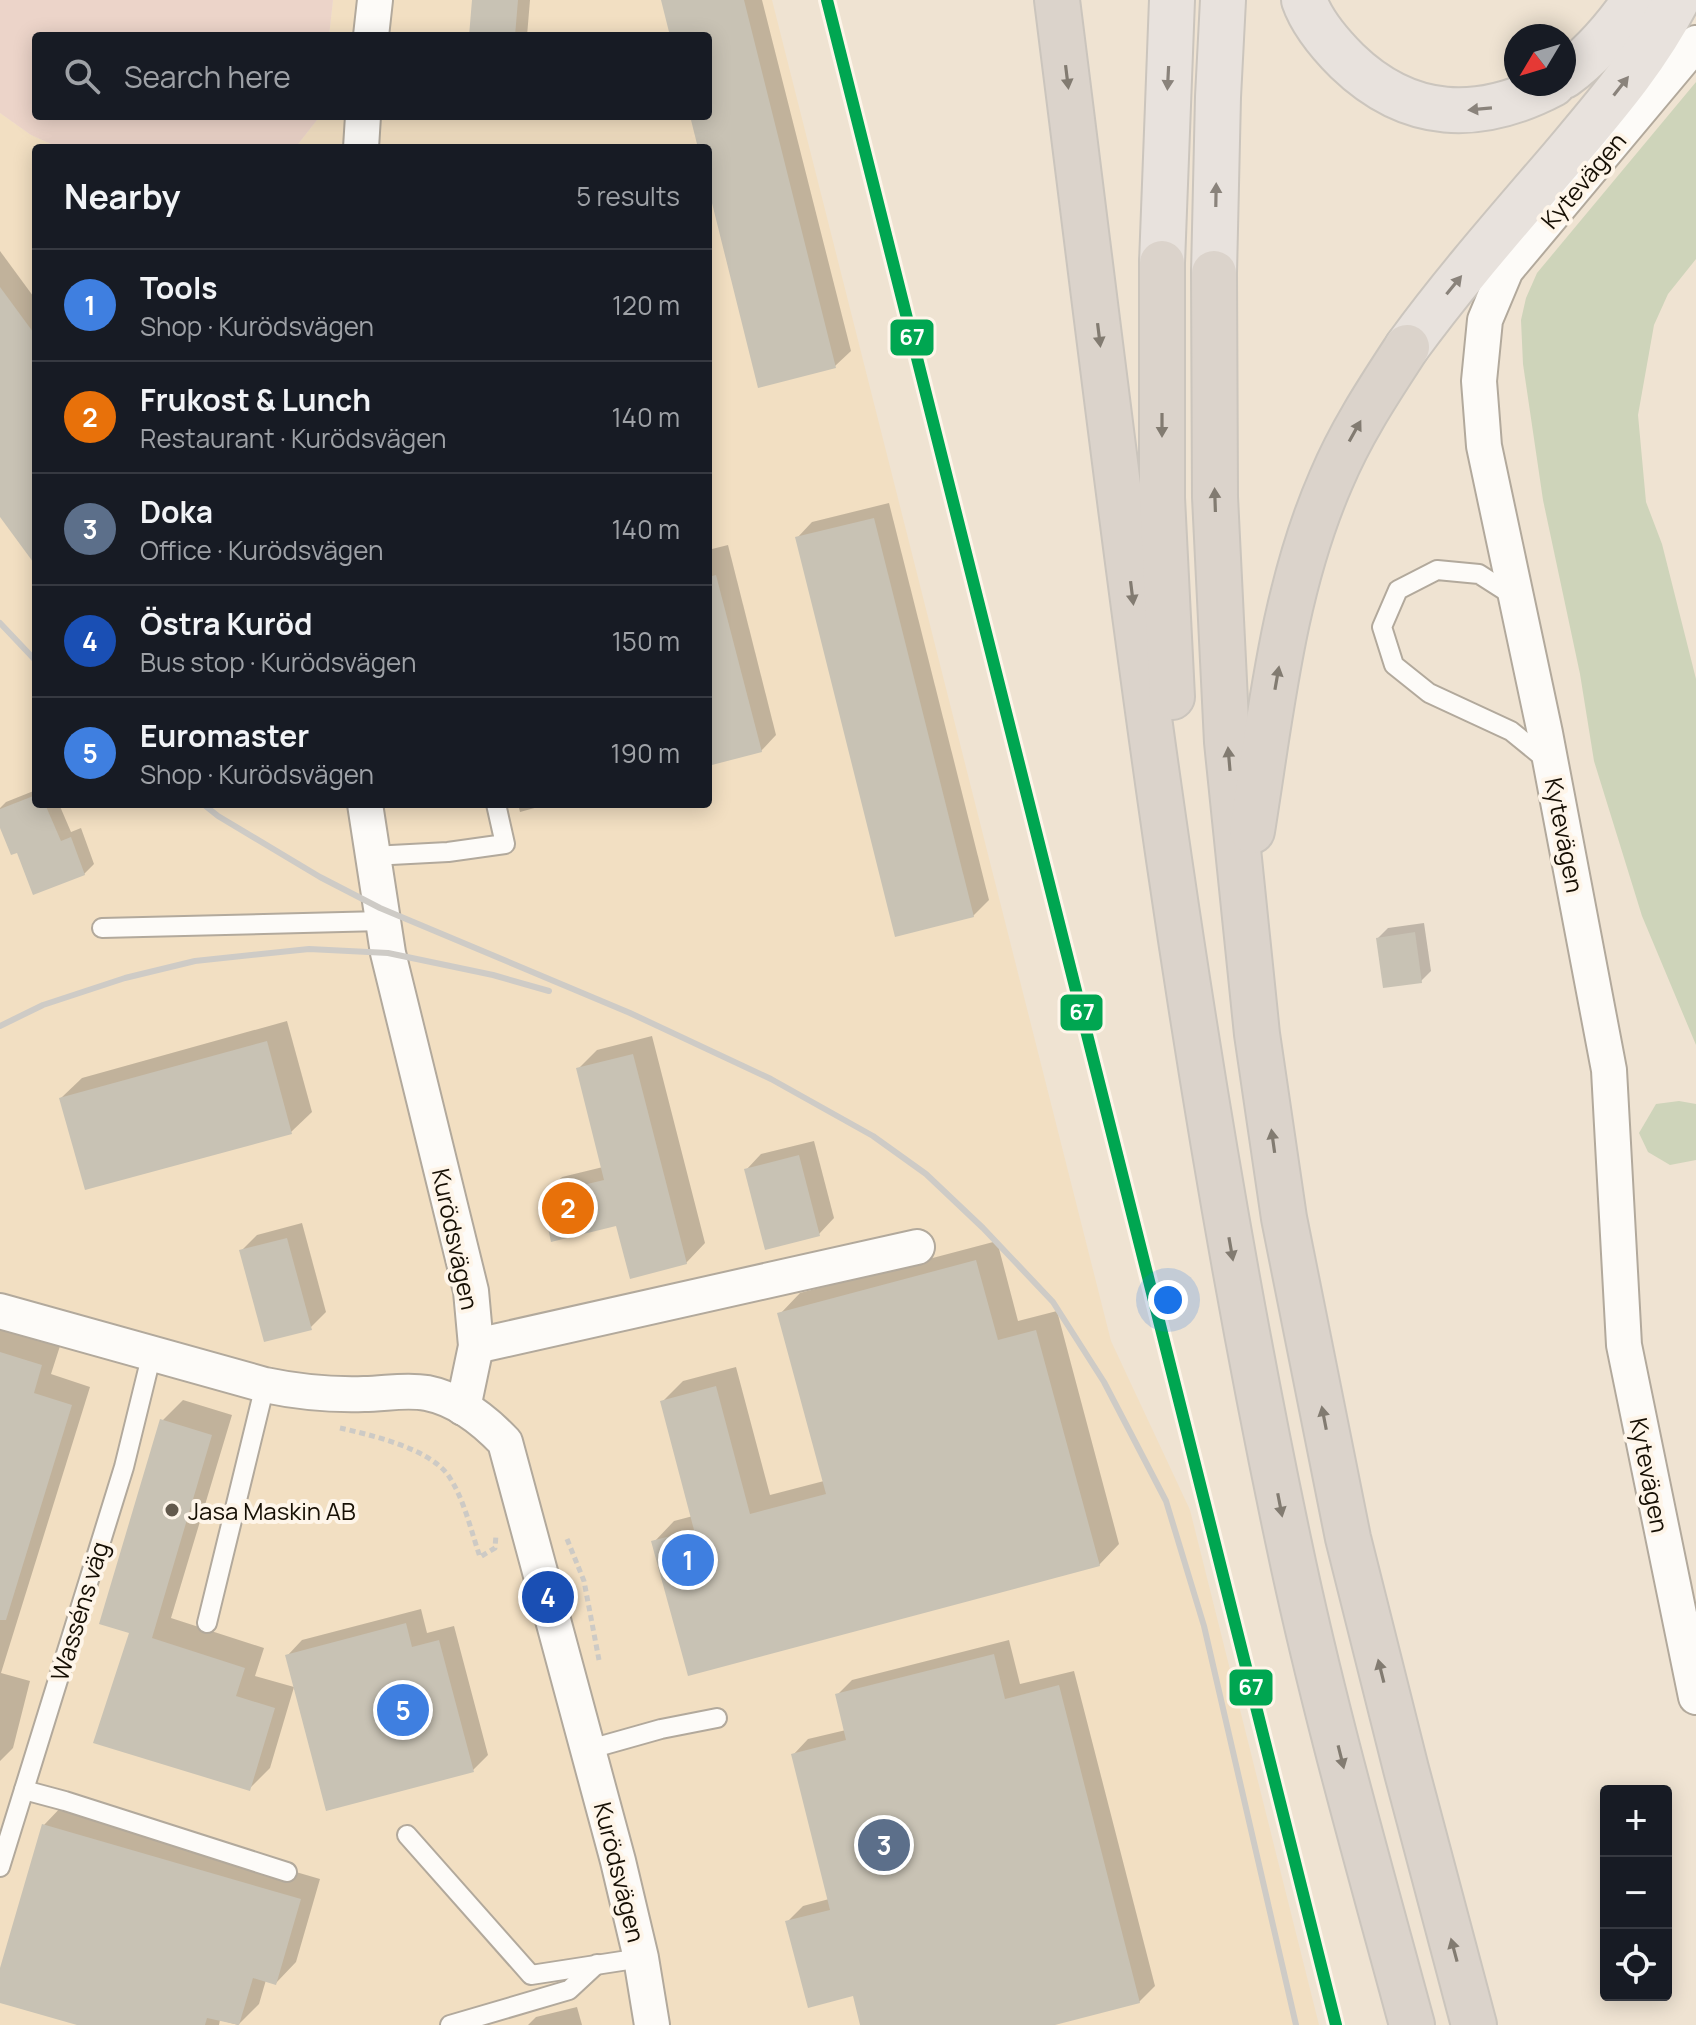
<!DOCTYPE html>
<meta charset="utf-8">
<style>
body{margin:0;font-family:Manrope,sans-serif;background:#242831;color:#f1f3f6}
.controls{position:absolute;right:24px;bottom:24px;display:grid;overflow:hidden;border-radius:8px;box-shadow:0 4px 20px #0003}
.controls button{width:72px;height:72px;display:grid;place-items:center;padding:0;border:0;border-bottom:2px solid #363941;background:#171b24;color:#f1f3f6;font:40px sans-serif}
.compass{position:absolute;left:1504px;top:24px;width:72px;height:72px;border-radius:50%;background:#171b24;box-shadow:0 4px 20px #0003;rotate:232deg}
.you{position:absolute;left:1168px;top:1300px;width:28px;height:28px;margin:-20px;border:6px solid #fff;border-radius:50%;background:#1a73e8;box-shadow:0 0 0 12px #1a73e833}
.badge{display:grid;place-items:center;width:52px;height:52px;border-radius:50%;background:#d93025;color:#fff;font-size:26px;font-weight:700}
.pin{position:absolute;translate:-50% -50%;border:4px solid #fff;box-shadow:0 2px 8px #0006}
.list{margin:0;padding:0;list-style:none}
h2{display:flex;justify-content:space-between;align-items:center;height:104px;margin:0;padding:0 32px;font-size:34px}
h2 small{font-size:26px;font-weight:400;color:#9ea1a6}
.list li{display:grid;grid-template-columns:52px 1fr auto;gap:24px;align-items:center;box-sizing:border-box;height:112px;padding:0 32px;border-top:2px solid #363941}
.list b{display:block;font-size:30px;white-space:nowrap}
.list p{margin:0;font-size:26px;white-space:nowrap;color:#9ea1a6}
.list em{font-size:26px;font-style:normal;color:#9ea1a6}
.icon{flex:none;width:44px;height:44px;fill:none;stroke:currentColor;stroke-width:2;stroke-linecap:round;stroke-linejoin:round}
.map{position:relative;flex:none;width:1696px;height:2025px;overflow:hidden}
.search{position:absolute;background:#171b24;box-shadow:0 4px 20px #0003;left:32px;top:32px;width:680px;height:88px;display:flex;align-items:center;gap:20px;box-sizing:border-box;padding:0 28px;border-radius:8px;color:#9ea1a6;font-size:30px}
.panel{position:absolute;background:#171b24;box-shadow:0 4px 20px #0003;left:32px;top:144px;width:680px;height:664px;border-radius:8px}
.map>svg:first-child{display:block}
.built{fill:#f2dfc2}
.green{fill:#ecd4c9}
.water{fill:#ced4ba}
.shadow{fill:#0003}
.building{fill:#c8c2b4}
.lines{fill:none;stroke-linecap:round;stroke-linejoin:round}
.service-casing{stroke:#b2a99c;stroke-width:22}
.minor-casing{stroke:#b2a99c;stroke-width:38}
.primary-casing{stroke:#cbc5bd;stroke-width:48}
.motorway-casing{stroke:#cbc5bd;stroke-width:48}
.path{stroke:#cdcac5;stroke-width:5;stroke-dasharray:6 4;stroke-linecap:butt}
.service{stroke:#fdfbf8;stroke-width:18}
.minor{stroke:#fdfbf8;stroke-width:34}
.primary{stroke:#e8e2dd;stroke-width:44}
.motorway{stroke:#dbd3cb;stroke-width:44}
.rail{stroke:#cecbc6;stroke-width:6}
.rail-1-casing{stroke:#fef5e9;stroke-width:18}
.rail-1{stroke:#00a651;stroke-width:12}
.oneway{fill:#827b71}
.oneway2{fill:#8a837b}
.poi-dot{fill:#62594c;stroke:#fef5e9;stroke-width:3}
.labels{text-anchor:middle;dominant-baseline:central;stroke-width:8;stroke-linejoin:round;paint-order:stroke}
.street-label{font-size:24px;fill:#160f04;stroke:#fef5e9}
.poi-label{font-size:24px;fill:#160f04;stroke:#fef5e9;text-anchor:start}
.line-badge{stroke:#fef5e9;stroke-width:3}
.badge-label{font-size:22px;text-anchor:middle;font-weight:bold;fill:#fff}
</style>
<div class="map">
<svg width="1696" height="2025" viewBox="0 0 1696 2025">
<rect width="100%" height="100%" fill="#efe3d2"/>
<polygon class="built" points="333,0 772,0 1111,1341 1190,1510 1319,2025 0,2025 0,113 31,135 60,148 36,148 36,804 708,804 708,148 295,148 320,116 708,116 708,36 329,36"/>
<polygon class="green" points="0,0 333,0 329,36 36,36 36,116 320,116 295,148 60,148 31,135 0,113"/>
<g class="water">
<polygon points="1696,82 1696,259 1668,294 1654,325 1638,415 1646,502 1662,544 1696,679 1696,1045 1642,916 1594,761 1580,674 1543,500 1523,364 1521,320 1526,298 1537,273"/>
<polygon points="1679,1101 1696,1104 1696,1160 1670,1165 1648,1152 1639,1133 1656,1104"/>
</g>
<g class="shadow">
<polygon points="474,0 530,0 527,36 471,36"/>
<polygon points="663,0 762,0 851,351 835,366 708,179 708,148 700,148 692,116 708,116 708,36 672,36"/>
<polygon points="0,251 36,300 36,563 0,514"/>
<polygon points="889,503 989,900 973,916 797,538 812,522"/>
<polygon points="728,545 776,735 761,751 708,764 708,550"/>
<polygon points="36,790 36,804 59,804 71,832 81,828 94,864 84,874 18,850 0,823 0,808 6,802"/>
<polygon points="518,804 549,804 520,812"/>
<polygon points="1424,923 1431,971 1421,981 1378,938 1388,928"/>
<polygon points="287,1021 312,1112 291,1132 61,1098 82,1078"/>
<polygon points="652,1036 705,1243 686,1263 618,1224 543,1196 562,1177 603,1167 578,1069 597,1050"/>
<polygon points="814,1141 834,1218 819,1234 746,1170 761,1154"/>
<polygon points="302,1223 326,1312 310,1328 241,1251 257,1235"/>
<polygon points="997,1241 1018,1321 1057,1311 1119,1544 1099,1565 654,1542 674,1521 693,1516 662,1402 683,1381 736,1367 770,1495 824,1481 780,1314 800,1293"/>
<polygon points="0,1328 60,1346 51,1374 90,1387 1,1673 30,1681 13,1748 0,1761"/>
<polygon points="183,1400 232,1415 171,1618 264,1648 255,1676 294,1687 270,1768 250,1788 132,1632 162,1421"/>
<polygon points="421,1609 427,1633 454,1626 488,1755 473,1770 287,1656 302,1640"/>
<polygon points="1009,1640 1020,1684 1074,1671 1155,1986 1139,2002 1047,2025 863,2025 855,1994 788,1921 803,1906 829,1899 793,1755 808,1739 846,1730 837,1695 852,1680"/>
<polygon points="64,1804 320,1879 296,1962 276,1983 266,1980 259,2004 238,2025 220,2020 219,2025 84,2025 0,2000 0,1975 44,1825"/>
<polygon points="577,2007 582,2025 528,2025 536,2017"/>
</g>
<g class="building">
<polygon points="472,0 518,0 515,36 469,36"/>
<polygon points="661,0 744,0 836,368 758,388 708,187 708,148 698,148 690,116 708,116 708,36 670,36"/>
<polygon points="0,287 36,336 36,566 0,517"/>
<polygon points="874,518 974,917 895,937 795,537"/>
<polygon points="716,575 762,752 708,766 708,577"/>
<polygon points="36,795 36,804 45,804 61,841 71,837 85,875 33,895 17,853 11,855 0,828 0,809"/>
<polygon points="1415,932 1422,983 1383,988 1376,938"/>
<polygon points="267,1041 292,1134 85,1190 59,1098"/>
<polygon points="633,1054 687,1264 630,1279 616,1226 551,1242 541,1195 604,1180 576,1068"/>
<polygon points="799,1155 820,1236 765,1250 744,1169"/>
<polygon points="287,1238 312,1330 264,1342 239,1250"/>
<polygon points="976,1260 998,1340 1036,1330 1100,1566 688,1676 651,1541 694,1530 660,1401 716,1386 750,1514 826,1494 777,1313"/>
<polygon points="0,1352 42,1365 34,1393 72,1405 6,1620 0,1620"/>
<polygon points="160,1419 212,1435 152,1638 245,1668 236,1696 275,1708 250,1791 93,1743 129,1633 99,1624"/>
<polygon points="406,1623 412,1647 439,1640 474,1772 326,1811 285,1655"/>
<polygon points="994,1654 1005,1699 1059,1685 1140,2003 1055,2025 860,2025 853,1996 808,2008 785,1921 830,1910 791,1754 846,1740 835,1694"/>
<polygon points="42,1824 301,1899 276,1985 253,1978 239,2025 207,2018 205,2025 77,2025 0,2003 0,1968"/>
</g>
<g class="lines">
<g class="service-casing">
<g id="service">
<polyline points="1515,597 1479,574 1437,570 1398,590 1382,627 1394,665 1429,693 1511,731 1549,762"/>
<polyline points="372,856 448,852 505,844 496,804"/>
<polyline points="102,928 382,921"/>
<polyline points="207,1623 265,1385"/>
<polyline points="590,1749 661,1729 717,1718"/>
<polyline points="24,1790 65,1801 287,1872"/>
<polyline points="407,1835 531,1975 641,1958"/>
<polyline points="0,1867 124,1467 152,1353"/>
<polyline points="450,2025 569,1990 597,1964"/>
</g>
</g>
<g class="minor-casing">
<g id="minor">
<polyline points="371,36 375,0"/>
<polyline points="1696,43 1506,270 1485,320 1479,381 1484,446 1545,733 1609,1070 1624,1345 1696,1697"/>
<polyline points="361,148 363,116"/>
<polyline points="365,804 388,953 471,1291 476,1346 463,1408"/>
<path d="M 0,1311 L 265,1385 C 298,1392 330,1395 364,1394 C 385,1394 405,1389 427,1393 C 457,1399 484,1420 505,1442 L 618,1861 L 641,1958 L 652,2025"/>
<polyline points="476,1346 917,1247"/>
</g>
</g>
<g class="primary-casing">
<g id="primary">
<path d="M 1304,0 C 1312,23 1330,44 1347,61 C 1409,121 1479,123 1553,84"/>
<path d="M 1564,76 C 1593,55 1615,29 1635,0"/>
<polyline points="1162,263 1172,0"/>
<polyline points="1214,273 1218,97 1223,0"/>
<path d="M 1407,347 C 1455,281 1509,220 1562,158 C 1604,108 1647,59 1677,0"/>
</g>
</g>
<g class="motorway-casing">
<g id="motorway">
<path d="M 1057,0 C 1122,516 1181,1035 1289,1544 C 1323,1706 1369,1866 1412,2025"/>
<polyline points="1162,263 1162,498 1172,697"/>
<polyline points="1214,273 1215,497 1227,742 1257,1034 1284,1218 1348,1538 1406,1769 1474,2025"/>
<path d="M 1252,831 C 1271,713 1283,590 1331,480 C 1351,432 1379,390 1407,347"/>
</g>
</g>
<g class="path">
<path d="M 340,1428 C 371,1435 428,1448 448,1475 C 464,1498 471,1531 480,1557 L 495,1548 L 496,1535"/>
<polyline points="567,1539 584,1581 599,1660"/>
</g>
<use href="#service" class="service"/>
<use href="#minor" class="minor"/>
<use href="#primary" class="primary"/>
<use href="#motorway" class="motorway"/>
<g class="rail">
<polyline points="0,623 36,661"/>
<polyline points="203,804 218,816 320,877 380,908 630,1013 771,1079 873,1136 926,1174 983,1228 1053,1302 1104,1382 1166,1501 1204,1626 1296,2025"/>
<polyline points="0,1026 43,1005 125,978 195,961 309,949 388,953 493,975 549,991"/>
</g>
<g class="rail-1-casing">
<polyline id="rail-1" points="827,0 1336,2025"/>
</g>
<use href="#rail-1" class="rail-1"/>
</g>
<defs><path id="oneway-solid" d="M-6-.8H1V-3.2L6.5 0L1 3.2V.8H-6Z" transform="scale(2)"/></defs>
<g class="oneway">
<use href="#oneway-solid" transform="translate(1067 77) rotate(83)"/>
<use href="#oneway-solid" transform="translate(1099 335) rotate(83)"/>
<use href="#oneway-solid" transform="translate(1162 425) rotate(90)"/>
<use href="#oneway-solid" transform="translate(1355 431) rotate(-61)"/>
<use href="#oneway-solid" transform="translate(1215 500) rotate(-92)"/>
<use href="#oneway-solid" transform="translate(1132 593) rotate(83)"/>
<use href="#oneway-solid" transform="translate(1277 678) rotate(-80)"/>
<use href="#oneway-solid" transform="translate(1229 759) rotate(-95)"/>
<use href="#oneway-solid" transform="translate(1273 1141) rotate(-98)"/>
<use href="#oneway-solid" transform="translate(1231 1249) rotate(80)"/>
<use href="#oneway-solid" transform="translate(1324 1418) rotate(-101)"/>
<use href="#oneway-solid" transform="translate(1280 1505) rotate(79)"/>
<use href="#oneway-solid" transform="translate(1381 1671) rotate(-104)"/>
<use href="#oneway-solid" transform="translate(1341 1757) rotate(76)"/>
<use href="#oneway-solid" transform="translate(1454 1950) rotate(-105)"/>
</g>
<g class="oneway2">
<use href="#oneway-solid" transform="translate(1168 78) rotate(93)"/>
<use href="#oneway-solid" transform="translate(1621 86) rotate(-52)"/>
<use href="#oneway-solid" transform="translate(1480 109) rotate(175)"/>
<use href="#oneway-solid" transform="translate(1216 195) rotate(-89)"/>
<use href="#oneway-solid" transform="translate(1454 285) rotate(-51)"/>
</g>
<circle class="poi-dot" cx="172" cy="1510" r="8"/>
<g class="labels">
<g class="street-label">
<text transform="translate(1583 180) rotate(-50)">Kytevägen</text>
<text transform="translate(1565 835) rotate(79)">Kytevägen</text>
<text transform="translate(456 1239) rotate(78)">Kurödsvägen</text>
<text transform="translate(1650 1475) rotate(79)">Kytevägen</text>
<text transform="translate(79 1611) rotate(-73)">Wasséns väg</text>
<text transform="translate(620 1872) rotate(76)">Kurödsvägen</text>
</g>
<g class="poi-label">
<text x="188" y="1510">Jasa Maskin AB</text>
</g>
</g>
<g class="line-badge">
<rect x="889" y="318" width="46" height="39" rx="8" fill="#00a651"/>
<rect x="1059" y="993" width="45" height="39" rx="8" fill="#00a651"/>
<rect x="1228" y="1668" width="46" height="39" rx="8" fill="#00a651"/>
</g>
<g class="badge-label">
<text x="912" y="345">67</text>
<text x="1082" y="1020">67</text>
<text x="1251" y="1695">67</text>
</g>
</svg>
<div class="controls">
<button>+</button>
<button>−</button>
<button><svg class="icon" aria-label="locate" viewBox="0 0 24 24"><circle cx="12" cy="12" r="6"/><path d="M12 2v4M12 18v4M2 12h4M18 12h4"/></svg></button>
</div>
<svg class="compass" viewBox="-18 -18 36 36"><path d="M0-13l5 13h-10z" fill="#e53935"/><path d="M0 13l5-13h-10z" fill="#9ea1a6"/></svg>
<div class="you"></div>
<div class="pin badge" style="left:688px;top:1560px;background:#3f7fe0">1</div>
<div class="pin badge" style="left:568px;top:1208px;background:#e8710a">2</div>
<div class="pin badge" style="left:884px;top:1845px;background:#5c6f8a">3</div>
<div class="pin badge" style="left:548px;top:1597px;background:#1a4fb4">4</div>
<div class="pin badge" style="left:403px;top:1710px;background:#3f7fe0">5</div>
<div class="search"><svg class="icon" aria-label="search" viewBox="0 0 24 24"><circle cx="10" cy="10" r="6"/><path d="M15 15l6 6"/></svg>Search here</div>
<section class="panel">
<h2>Nearby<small>5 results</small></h2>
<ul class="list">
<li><span class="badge" style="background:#3f7fe0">1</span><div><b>Tools</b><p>Shop · Kurödsvägen</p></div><em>120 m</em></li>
<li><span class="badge" style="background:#e8710a">2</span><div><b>Frukost &amp; Lunch</b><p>Restaurant · Kurödsvägen</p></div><em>140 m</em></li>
<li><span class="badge" style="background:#5c6f8a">3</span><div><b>Doka</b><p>Office · Kurödsvägen</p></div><em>140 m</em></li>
<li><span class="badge" style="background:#1a4fb4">4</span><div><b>Östra Kuröd</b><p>Bus stop · Kurödsvägen</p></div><em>150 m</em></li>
<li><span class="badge" style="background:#3f7fe0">5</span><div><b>Euromaster</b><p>Shop · Kurödsvägen</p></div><em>190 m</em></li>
</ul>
</section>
</div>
